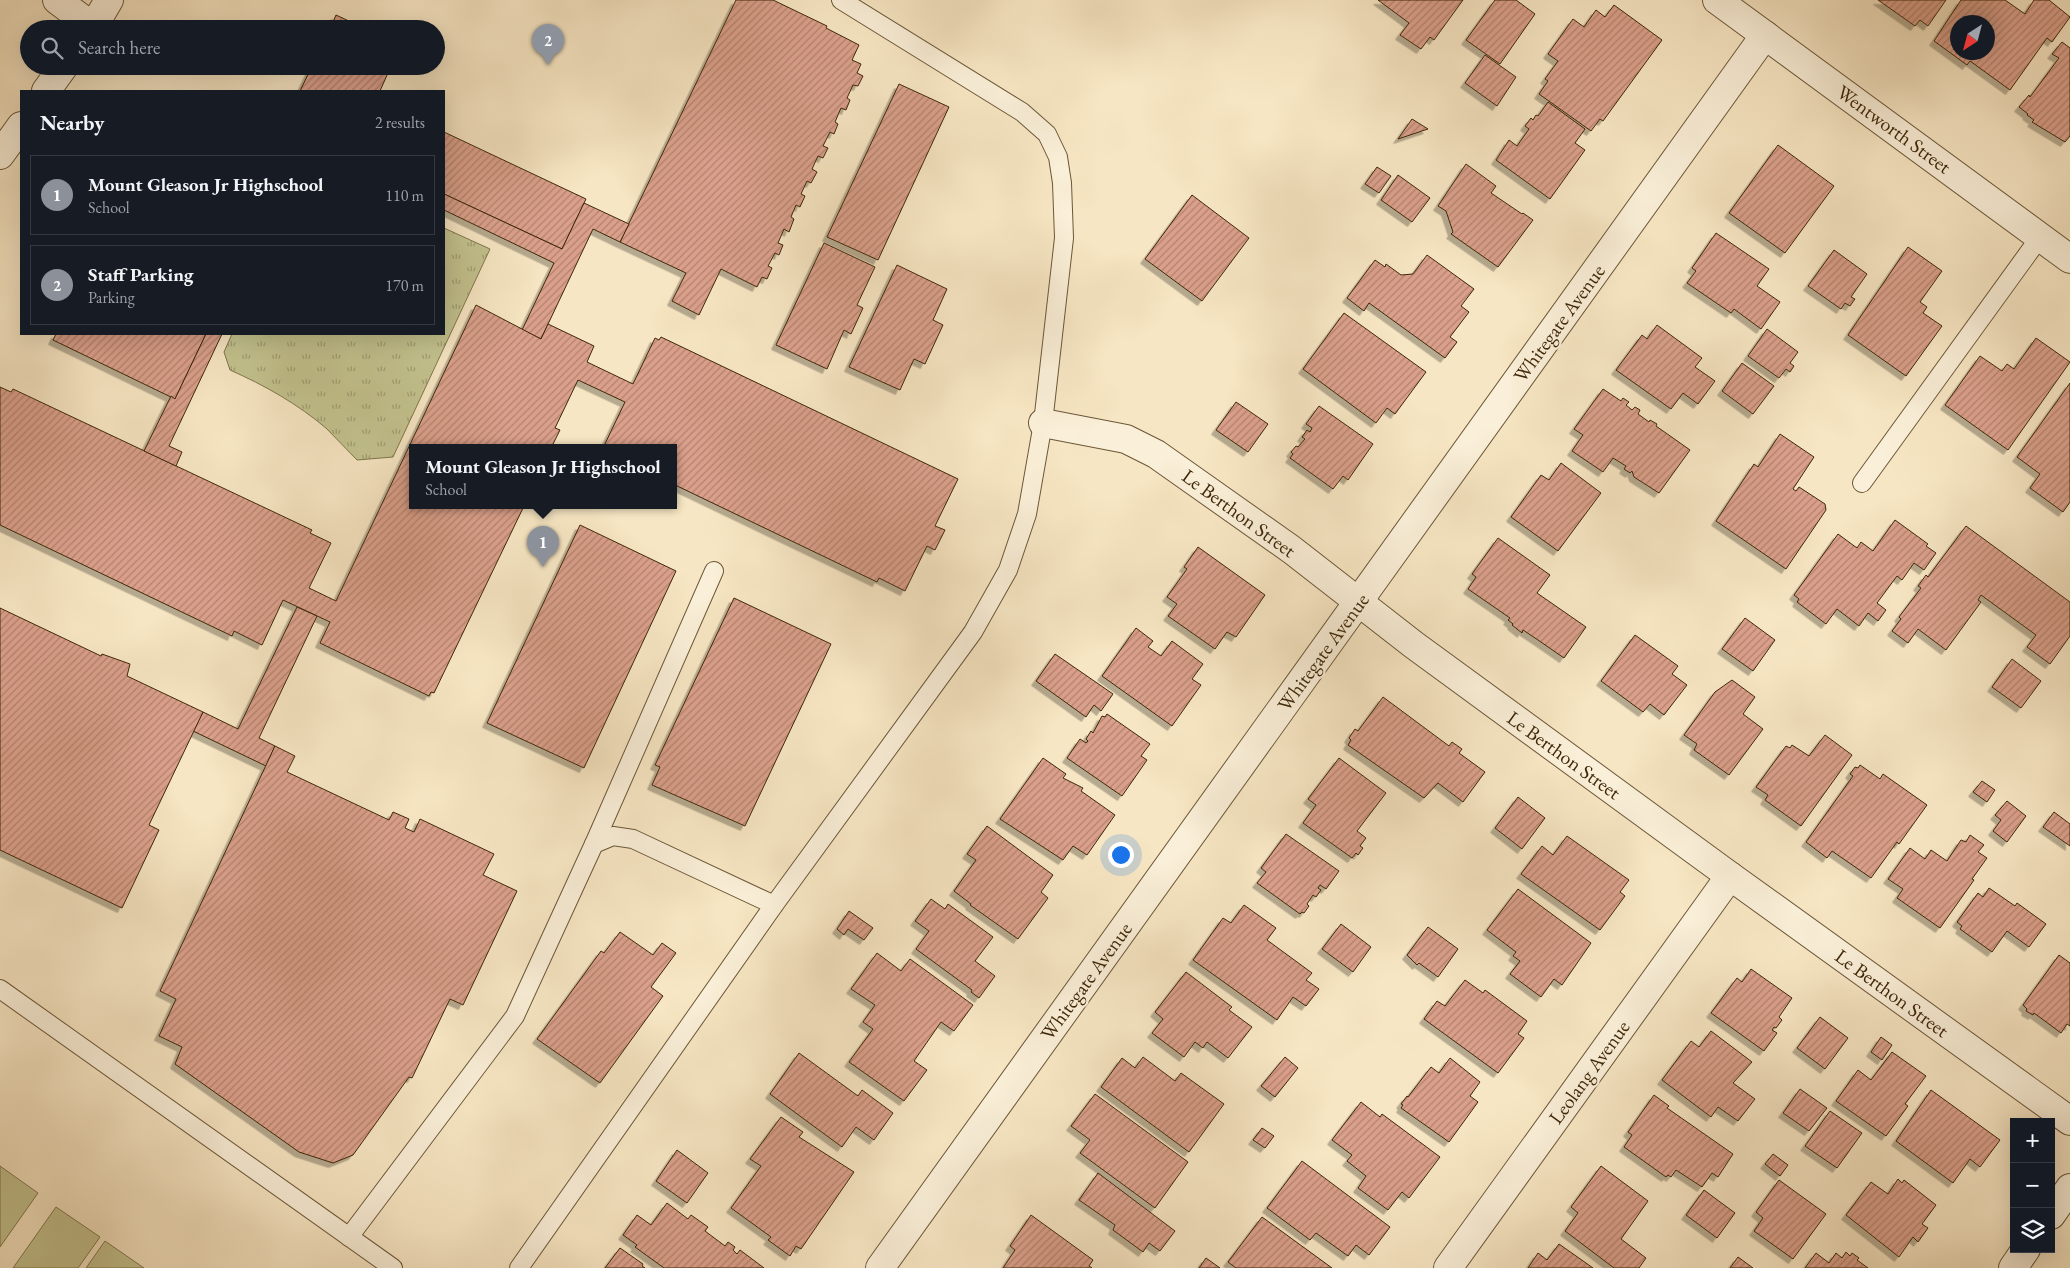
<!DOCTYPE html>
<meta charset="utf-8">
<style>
body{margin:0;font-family:"EB Garamond",serif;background:#20242c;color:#f1f3f6}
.controls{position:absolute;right:15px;bottom:15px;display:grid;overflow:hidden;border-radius:0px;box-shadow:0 5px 20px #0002}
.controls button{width:45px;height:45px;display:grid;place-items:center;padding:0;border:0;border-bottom:1px solid #363941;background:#171b24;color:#f1f3f6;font:25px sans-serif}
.compass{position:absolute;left:1950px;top:15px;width:45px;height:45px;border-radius:50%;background:#171b24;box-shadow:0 5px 20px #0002;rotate:216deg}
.you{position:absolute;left:1120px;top:854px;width:18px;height:18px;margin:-12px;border:4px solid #fff;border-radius:50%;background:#1a73e8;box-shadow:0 0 0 8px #1a73e833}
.badge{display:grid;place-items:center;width:32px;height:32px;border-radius:50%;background:#8c9099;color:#fff;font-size:16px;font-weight:700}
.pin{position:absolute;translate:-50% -41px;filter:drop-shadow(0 1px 2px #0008)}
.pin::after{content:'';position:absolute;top:26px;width:18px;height:15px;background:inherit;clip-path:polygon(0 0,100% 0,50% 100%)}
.popup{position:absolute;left:409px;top:444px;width:268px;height:65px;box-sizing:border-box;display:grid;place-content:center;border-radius:0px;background:#171b24;filter:drop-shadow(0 1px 4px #0005);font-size:16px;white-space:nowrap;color:#9ea1a6}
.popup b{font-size:19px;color:#f1f3f6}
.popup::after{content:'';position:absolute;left:50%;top:100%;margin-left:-10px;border:10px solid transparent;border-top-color:#171b24}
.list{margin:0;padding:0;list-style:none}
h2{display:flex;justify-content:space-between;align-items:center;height:65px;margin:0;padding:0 20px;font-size:21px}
h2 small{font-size:16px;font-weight:400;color:#9ea1a6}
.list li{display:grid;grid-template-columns:32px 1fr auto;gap:15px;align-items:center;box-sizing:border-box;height:80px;margin:0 10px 10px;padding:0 10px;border:1px solid #363941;border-radius:0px}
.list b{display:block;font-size:19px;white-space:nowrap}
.list p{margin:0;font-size:16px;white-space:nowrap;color:#9ea1a6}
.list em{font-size:16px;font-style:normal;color:#9ea1a6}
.icon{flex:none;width:28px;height:28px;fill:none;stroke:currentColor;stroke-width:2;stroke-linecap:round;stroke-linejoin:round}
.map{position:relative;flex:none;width:2070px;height:1268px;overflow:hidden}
.search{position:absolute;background:#171b24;box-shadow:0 5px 20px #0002;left:20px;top:20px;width:425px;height:55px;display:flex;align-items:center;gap:12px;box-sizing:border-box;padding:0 18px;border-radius:28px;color:#9ea1a6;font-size:19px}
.panel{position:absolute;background:#171b24;box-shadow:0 5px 20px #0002;left:20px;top:90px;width:425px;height:245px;border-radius:0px}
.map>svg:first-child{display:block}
.grass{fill:url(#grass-tufts);stroke:#80754c}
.garden{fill:#c3c38f;stroke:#80754c}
.building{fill:url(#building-hatch);stroke:#3e2708;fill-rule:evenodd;filter:url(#shadow)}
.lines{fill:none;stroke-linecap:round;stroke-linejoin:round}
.service-casing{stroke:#6c5737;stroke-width:20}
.minor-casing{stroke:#6c5737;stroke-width:30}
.tertiary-casing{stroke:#6c5737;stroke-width:30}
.service{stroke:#faefd8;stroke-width:18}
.minor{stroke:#faefd8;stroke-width:28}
.tertiary{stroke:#faefd8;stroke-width:28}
.labels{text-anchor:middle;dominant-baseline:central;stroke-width:4.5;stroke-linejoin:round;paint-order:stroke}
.street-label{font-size:20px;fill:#3e2708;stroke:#faefd8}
</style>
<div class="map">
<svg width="2070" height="1268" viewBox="0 0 2070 1268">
<defs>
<pattern id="grass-tufts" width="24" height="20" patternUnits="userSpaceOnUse" patternTransform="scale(1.25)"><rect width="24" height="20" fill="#c3c38f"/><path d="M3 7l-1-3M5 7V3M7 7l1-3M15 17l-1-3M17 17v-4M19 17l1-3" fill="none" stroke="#a09e73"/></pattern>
<pattern id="building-hatch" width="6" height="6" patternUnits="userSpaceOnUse" patternTransform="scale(1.25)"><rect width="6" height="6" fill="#dba08b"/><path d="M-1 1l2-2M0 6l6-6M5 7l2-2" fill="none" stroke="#b38270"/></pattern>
<filter id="shadow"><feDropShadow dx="-4.5" dy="4.5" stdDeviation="0" flood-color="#0004"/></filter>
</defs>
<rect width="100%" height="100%" fill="#f7e6c3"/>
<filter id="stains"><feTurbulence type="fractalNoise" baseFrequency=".004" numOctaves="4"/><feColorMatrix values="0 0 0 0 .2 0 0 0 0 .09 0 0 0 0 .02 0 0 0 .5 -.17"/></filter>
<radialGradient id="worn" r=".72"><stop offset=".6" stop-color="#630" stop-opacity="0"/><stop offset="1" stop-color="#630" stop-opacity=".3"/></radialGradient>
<path class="grass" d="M 444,228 L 490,249 L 393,457 L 357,460 C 347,450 337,439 327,429 C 298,404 264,385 230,370 L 224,352 L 232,334 L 444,334 Z"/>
<g class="garden">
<polygon points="0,1166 38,1193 0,1247"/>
<polygon points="56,1207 100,1237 78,1268 13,1268"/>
<polygon points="105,1241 144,1268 86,1268"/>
</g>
<g class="building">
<polygon points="736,0 773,0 827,26 826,28 859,45 852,60 861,64 857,73 863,76 858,86 853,85 847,98 850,100 846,110 841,108 835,122 838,124 834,134 830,132 823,146 828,148 823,158 818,156 812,169 817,172 811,183 807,181 801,194 805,196 800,207 796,205 791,217 794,219 789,232 784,229 778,243 783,245 779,255 775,253 768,266 772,268 767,279 762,277 757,287 721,269 699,315 672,301 686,273 620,242"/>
<polygon points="1378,0 1463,0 1434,40 1430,37 1421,49 1400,35 1409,23"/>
<polygon points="1495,0 1516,0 1535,14 1500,64 1466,40"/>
<polygon points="1878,0 1946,0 1928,26 1920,20 1915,26"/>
<path d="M 1961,0 L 2005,0 L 2025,14 L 2034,0 L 2049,0 L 2070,17 L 2052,42 L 2047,38 L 2010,90 L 1970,61 L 1967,65 L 1934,41 ZM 1958,22 L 1988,22 L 1988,52 L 1958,52 Z"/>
<polygon points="1614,5 1662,40 1603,121 1600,119 1591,131 1539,94 1548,81 1545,79 1558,61 1548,54 1573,19 1584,27 1596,10 1605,17"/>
<polygon points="336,15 366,29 330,29"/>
<polygon points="2062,42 2070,48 2070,136 2065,142 2032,122 2034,120 2027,115 2028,114 2019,107 2029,95 2030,97 2059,58 2052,54"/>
<polygon points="1485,55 1516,77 1497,106 1465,83"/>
<polygon points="312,66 391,66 380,91 300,91"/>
<polygon points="899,84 949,107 878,260 827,237"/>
<polygon points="1548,102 1585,129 1575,143 1585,150 1550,199 1496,160 1509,140 1517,146 1529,129 1525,126 1531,118 1533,120 1536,115 1538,116"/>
<polygon points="1412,119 1428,129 1398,139"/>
<polygon points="444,132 586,199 562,249 444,194"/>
<polygon points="1778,145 1834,186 1785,253 1729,213"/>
<polygon points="1466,164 1496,186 1491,193 1522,214 1523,213 1533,220 1498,267 1451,234 1453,232 1446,211 1438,206"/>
<polygon points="1377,167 1391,176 1379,193 1365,184"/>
<polygon points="1398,175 1430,198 1412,222 1381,200"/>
<polygon points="444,194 562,249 584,203 629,224 620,242 593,229 541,339 522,330 554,263 444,210"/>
<polygon points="1192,195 1249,238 1202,301 1145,259"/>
<polygon points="1716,233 1769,269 1757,286 1780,302 1761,329 1734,309 1731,313 1687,283 1696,271 1692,268"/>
<polygon points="824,243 875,267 857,305 863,308 851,334 844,330 827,369 776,345"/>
<polygon points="1908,247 1942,271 1920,302 1927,307 1923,313 1942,326 1906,376 1848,335"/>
<polygon points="1834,250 1867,274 1851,297 1855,299 1850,306 1845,303 1841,309 1808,286"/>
<polygon points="1427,255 1474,289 1461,306 1469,312 1450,337 1457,342 1445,358 1369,303 1364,311 1347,298 1375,260 1385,267 1386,264 1401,275 1413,274"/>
<polygon points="897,265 947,289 933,320 943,325 925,364 914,359 900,390 849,367"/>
<polygon points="476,305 541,339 548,324 594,346 587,362 633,384 655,338 659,340 661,337 958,479 935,526 945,530 935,550 927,546 905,591 879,578 877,582 673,484 673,448 603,448 625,402 578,380 555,428 560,430 551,448 413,448 413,506 524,506 434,693 431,692 429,696 320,643 330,622 283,600 262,645 234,631 232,636 0,525 0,387 11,392 13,389 312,530 310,533 331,543 309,588 336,601"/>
<polygon points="1344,313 1426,372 1395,414 1387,408 1376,423 1303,369"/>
<polygon points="1657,325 1702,358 1695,367 1715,381 1698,404 1683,393 1671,409 1616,370 1642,335 1647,339"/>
<polygon points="1767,329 1798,352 1790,363 1794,366 1790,372 1786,369 1779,378 1748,356"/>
<polygon points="56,334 206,334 175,399 53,340"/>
<polygon points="206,334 222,334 169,446 182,452 176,466 144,451 171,396 175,399"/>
<polygon points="2036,338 2070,362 2008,450 1945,405 1980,356 2002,371 2007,364 2014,369"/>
<polygon points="1742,363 1774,386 1753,414 1722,391"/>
<polygon points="2070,383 2070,502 2063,512 2030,488 2040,474 2017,457"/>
<polygon points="1603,389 1621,401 1623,398 1629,402 1626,405 1632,410 1635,407 1640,410 1638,414 1649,422 1650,420 1657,424 1656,426 1690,450 1659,493 1634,477 1632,471 1630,473 1624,469 1626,466 1613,458 1603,472 1572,451 1583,435 1574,429"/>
<polygon points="1236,402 1268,424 1248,452 1216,430"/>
<polygon points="1319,406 1373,444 1348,480 1343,476 1333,489 1290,458 1293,454 1291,452 1296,446 1298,447 1305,439 1302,437 1307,430 1310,432 1312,428 1306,424"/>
<polygon points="1780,434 1814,457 1793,489 1796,491 1799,487 1825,504 1826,510 1786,569 1716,521 1754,464 1758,467"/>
<polygon points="1561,463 1601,493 1558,551 1511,517 1541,475 1549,480"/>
<polygon points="1895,520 1928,544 1926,546 1936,553 1924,570 1914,563 1902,580 1897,576 1877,603 1886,610 1878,621 1868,613 1859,626 1837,609 1826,624 1797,602 1799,599 1794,595 1838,534 1857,548 1861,542 1873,551"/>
<polygon points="580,525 676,571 584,768 487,723"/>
<polygon points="1966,526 2070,602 2070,636 2050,664 2027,647 2036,635 1981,595 1978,600 1981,602 1946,650 1918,629 1908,643 1892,631 1901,619 1899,617 1921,588 1918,586 1926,575 1928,577"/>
<polygon points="1498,538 1550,575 1537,593 1586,627 1564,658 1538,640 1523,630 1522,633 1512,625 1513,624 1508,620 1510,618 1468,589 1476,577 1472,574"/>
<polygon points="1198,547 1265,595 1236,637 1227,632 1215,649 1168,616 1177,604 1167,597 1187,569 1184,567"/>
<polygon points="734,598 831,644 745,826 652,785 660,767 655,765"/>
<polygon points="297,607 317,616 259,738 275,746 266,766 193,731 203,712 238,729"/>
<polygon points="0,608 101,656 102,654 130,664 127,676 203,712 149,825 159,830 122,908 0,850"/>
<polygon points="1745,618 1775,640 1753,671 1722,649"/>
<polygon points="1136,628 1153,641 1148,647 1161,656 1172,641 1203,664 1192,679 1201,685 1172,726 1102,676"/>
<polygon points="1635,635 1678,666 1672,674 1687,685 1664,715 1650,704 1643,712 1601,681"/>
<polygon points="1055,654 1113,694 1101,711 1094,705 1086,717 1036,681"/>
<polygon points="2012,659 2041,681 2021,708 1992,687"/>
<polygon points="1732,680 1755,697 1743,714 1763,729 1729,775 1694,750 1697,744 1684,735 1715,692"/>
<polygon points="1383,697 1449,746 1452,742 1462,749 1459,753 1485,772 1463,802 1438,783 1424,798 1348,745 1351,740 1349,738 1355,729 1358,731"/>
<polygon points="1107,714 1150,744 1141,756 1147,760 1122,796 1067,758 1080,739 1086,743 1088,741 1086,739 1091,731 1093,733 1102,716 1105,717"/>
<polygon points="1825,735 1852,755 1801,826 1765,800 1768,795 1756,787 1786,746 1790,748 1792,745 1809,756"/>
<polygon points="275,746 295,756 287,772 389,820 393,812 409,819 405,828 414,832 420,819 494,854 483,875 517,891 463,1005 450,999 412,1078 409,1077 353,1155 333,1163 299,1152 175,1064 182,1047 159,1036 176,999 160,991"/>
<polygon points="1043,758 1066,774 1063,778 1083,788 1081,791 1115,815 1087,855 1073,846 1063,860 1000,819"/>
<polygon points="1339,758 1386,793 1357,831 1366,838 1360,846 1363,848 1358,855 1356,853 1352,858 1303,823 1316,805 1308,799"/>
<polygon points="1860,765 1880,779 1883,774 1927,805 1899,844 1897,842 1871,878 1832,851 1827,858 1806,842 1853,776 1850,774 1855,767 1858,768"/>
<polygon points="1982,781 1995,790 1987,802 1973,792"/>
<polygon points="1518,797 1545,818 1522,849 1495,828"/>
<polygon points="2007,801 2026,816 2007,842 1993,831 2001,820 1995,815"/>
<polygon points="2054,812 2070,824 2070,846 2043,827"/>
<polygon points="987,826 1053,875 1041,892 1048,898 1018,939 970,905 971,904 954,891 976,860 967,854"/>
<polygon points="1286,834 1339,871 1326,889 1320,885 1318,888 1321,890 1316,897 1313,895 1307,904 1309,906 1304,913 1302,912 1300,914 1257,883 1266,872 1261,868"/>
<polygon points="1970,835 1984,845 1978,852 1987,858 1972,879 1974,880 1940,928 1897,898 1903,889 1888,879 1910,848 1925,859 1931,850 1947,861 1961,840 1966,842"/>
<polygon points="1567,836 1629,880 1620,892 1625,896 1600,930 1521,874 1542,846 1553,855"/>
<polygon points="1989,888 2015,906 2017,903 2046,924 2029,947 2007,931 1992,952 1960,929 1962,926 1957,922 1978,893 1983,897"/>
<polygon points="1518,889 1591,943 1562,985 1554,979 1541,997 1510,974 1520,961 1513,956 1516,952 1487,930"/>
<polygon points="931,899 945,909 948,904 993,937 975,961 995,976 979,998 971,992 972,990 916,949 929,931 915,921"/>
<polygon points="1244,905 1276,928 1267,940 1312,973 1306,980 1319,989 1306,1006 1293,997 1277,1020 1193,960 1223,918 1231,923"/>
<polygon points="849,911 873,928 864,940 848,929 844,935 837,929"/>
<polygon points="1341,924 1371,947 1353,972 1322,949"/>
<polygon points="1428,927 1458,949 1438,977 1419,963 1417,965 1407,955"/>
<polygon points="620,932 653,955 662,943 676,953 651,987 663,996 600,1083 537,1039 601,951 604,953"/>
<polygon points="877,953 901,971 910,959 973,1005 954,1031 941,1022 914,1061 927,1070 904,1101 849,1062 873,1029 863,1022 875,1005 851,989"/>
<polygon points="2059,955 2070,963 2070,1026 2067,1024 2061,1033 2034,1013 2033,1015 2026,1011 2027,1009 2023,1005"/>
<polygon points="1751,969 1792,998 1779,1017 1782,1020 1776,1028 1774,1027 1772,1030 1777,1033 1764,1051 1711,1013 1737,978 1742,982"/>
<polygon points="1186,972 1232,1007 1229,1010 1252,1027 1228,1058 1207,1042 1203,1048 1195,1042 1184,1057 1152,1033 1163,1019 1155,1012"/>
<polygon points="1465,980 1483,993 1485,990 1527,1021 1518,1034 1524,1038 1498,1073 1424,1019 1437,1001 1445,1006"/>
<polygon points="1820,1017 1848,1038 1825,1069 1797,1048"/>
<polygon points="1711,1031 1752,1062 1733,1083 1755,1099 1738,1121 1718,1107 1711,1117 1662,1080 1691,1041 1699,1047"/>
<polygon points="1881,1037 1892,1045 1882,1060 1871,1052"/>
<polygon points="1892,1052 1926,1076 1905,1104 1908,1106 1886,1136 1836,1101 1858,1070 1871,1080"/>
<polygon points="799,1053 858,1096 862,1090 893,1113 874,1140 856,1127 842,1147 770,1094"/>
<polygon points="1143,1057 1175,1081 1181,1073 1224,1104 1189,1152 1101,1087 1122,1058 1135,1068"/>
<polygon points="1285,1057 1298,1068 1275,1097 1261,1086"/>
<polygon points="1450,1058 1480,1082 1470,1096 1478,1102 1449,1142 1401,1108 1403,1105 1401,1104 1407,1096 1408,1097 1431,1067 1439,1073"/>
<polygon points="1800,1089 1827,1108 1809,1131 1783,1113"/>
<polygon points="1931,1090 2000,1140 1980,1167 1970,1159 1953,1183 1896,1141"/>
<polygon points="1095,1094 1188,1162 1155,1208 1080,1153 1090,1140 1071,1126"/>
<polygon points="1654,1095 1669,1106 1667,1108 1733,1154 1718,1177 1712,1173 1702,1187 1676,1170 1671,1177 1668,1175 1666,1177 1624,1147 1632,1135 1628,1132"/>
<polygon points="1361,1102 1380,1117 1382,1114 1440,1157 1409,1198 1402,1192 1388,1210 1358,1188 1366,1176 1347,1161 1352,1155 1332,1140"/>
<polygon points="1830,1111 1862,1133 1837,1168 1805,1146"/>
<polygon points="781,1117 803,1132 799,1137 854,1172 801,1249 796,1246 790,1256 768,1240 771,1237 731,1208 761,1166 750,1159"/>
<polygon points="1262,1128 1274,1136 1265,1148 1253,1140"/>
<polygon points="677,1150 708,1173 687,1203 656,1181"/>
<polygon points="1773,1154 1788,1165 1780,1176 1765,1164"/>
<polygon points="1302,1161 1390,1227 1369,1255 1356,1245 1348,1256 1316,1233 1310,1240 1267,1208"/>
<polygon points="1601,1166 1648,1201 1621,1239 1646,1258 1639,1268 1614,1268 1565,1231 1578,1213 1571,1207"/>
<polygon points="1098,1173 1175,1231 1160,1251 1149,1243 1143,1252 1113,1230 1115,1225 1079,1200"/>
<polygon points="1898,1179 1902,1183 1904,1180 1936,1205 1922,1224 1928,1228 1918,1242 1913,1237 1899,1257 1846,1215 1871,1182 1888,1194"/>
<polygon points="1779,1180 1826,1214 1793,1259 1754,1231 1763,1218 1756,1212"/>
<polygon points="1704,1190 1735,1213 1717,1238 1686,1215"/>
<polygon points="667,1203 688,1219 691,1215 708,1227 705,1231 725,1246 728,1242 735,1247 733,1250 737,1254 740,1250 764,1268 664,1268 635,1247 637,1245 623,1235 637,1215 651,1225"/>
<polygon points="1031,1215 1093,1260 1089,1266 1092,1268 1003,1268 1015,1250 1010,1246"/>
<polygon points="1262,1217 1332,1268 1236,1268 1228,1262"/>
<polygon points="1559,1244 1593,1268 1528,1268 1538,1253 1547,1260"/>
<polygon points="620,1248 643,1264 642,1266 645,1268 605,1268"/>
<polygon points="1846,1252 1850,1256 1852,1253 1859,1258 1857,1260 1868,1268 1805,1268 1816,1253 1829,1263 1836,1253 1842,1258"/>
<polygon points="1738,1257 1753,1268 1730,1268"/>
<polygon points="1206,1258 1220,1268 1199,1268"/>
</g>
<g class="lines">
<g class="service-casing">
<g id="service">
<polyline points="1862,483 2040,237"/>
<polyline points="594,844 714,571"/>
<polyline points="0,989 393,1268"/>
<polyline points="349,1237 515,1016 594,844 613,836 633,839 774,905"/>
<polyline points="519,1268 774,905 973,632 1008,570 1027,514 1043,423 1064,238 1062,183 1058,157 1047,134 1022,112 841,0"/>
</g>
</g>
<g class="minor-casing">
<g id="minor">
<polyline points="57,0 93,27"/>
<polyline points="1043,423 1126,439 1156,454 1292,550 1414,645 1730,876 2070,1121"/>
<polyline points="2051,1215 2070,1188"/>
<polyline points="880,1268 1765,35"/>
<polyline points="1448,1268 1730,876"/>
<polyline points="2013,1268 2026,1249"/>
</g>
</g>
<g class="tertiary-casing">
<g id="tertiary">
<polyline points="1717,0 2070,259"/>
<polyline points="92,29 109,0"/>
<polyline points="46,91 64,66"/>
<polyline points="0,155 21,126"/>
</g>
</g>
<use href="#service" class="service"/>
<use href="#minor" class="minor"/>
<use href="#tertiary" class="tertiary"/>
</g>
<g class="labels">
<g class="street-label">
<text transform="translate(1894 129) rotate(36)">Wentworth Street</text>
<text transform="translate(1559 323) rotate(-54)">Whitegate Avenue</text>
<text transform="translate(1239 513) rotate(36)">Le Berthon Street</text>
<text transform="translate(1323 652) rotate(-54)">Whitegate Avenue</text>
<text transform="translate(1564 755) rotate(36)">Le Berthon Street</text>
<text transform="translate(1086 981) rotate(-54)">Whitegate Avenue</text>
<text transform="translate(1892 993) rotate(36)">Le Berthon Street</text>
<text transform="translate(1589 1072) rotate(-54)">Leolang Avenue</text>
</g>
</g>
<rect width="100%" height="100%" filter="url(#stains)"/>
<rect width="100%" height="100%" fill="url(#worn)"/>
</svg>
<div class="controls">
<button>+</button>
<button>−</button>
<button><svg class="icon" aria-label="layers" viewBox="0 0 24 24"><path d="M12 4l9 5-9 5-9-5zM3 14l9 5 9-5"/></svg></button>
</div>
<svg class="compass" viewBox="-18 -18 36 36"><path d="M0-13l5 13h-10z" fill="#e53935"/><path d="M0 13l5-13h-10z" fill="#9ea1a6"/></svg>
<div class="you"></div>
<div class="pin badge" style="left:543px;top:567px">1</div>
<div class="popup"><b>Mount Gleason Jr Highschool</b>School</div>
<div class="pin badge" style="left:548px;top:65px">2</div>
<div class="search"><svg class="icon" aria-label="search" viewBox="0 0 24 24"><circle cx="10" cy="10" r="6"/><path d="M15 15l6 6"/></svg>Search here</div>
<section class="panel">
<h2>Nearby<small>2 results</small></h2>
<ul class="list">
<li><span class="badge">1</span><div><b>Mount Gleason Jr Highschool</b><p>School</p></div><em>110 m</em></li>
<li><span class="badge">2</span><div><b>Staff Parking</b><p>Parking</p></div><em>170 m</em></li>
</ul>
</section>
</div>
